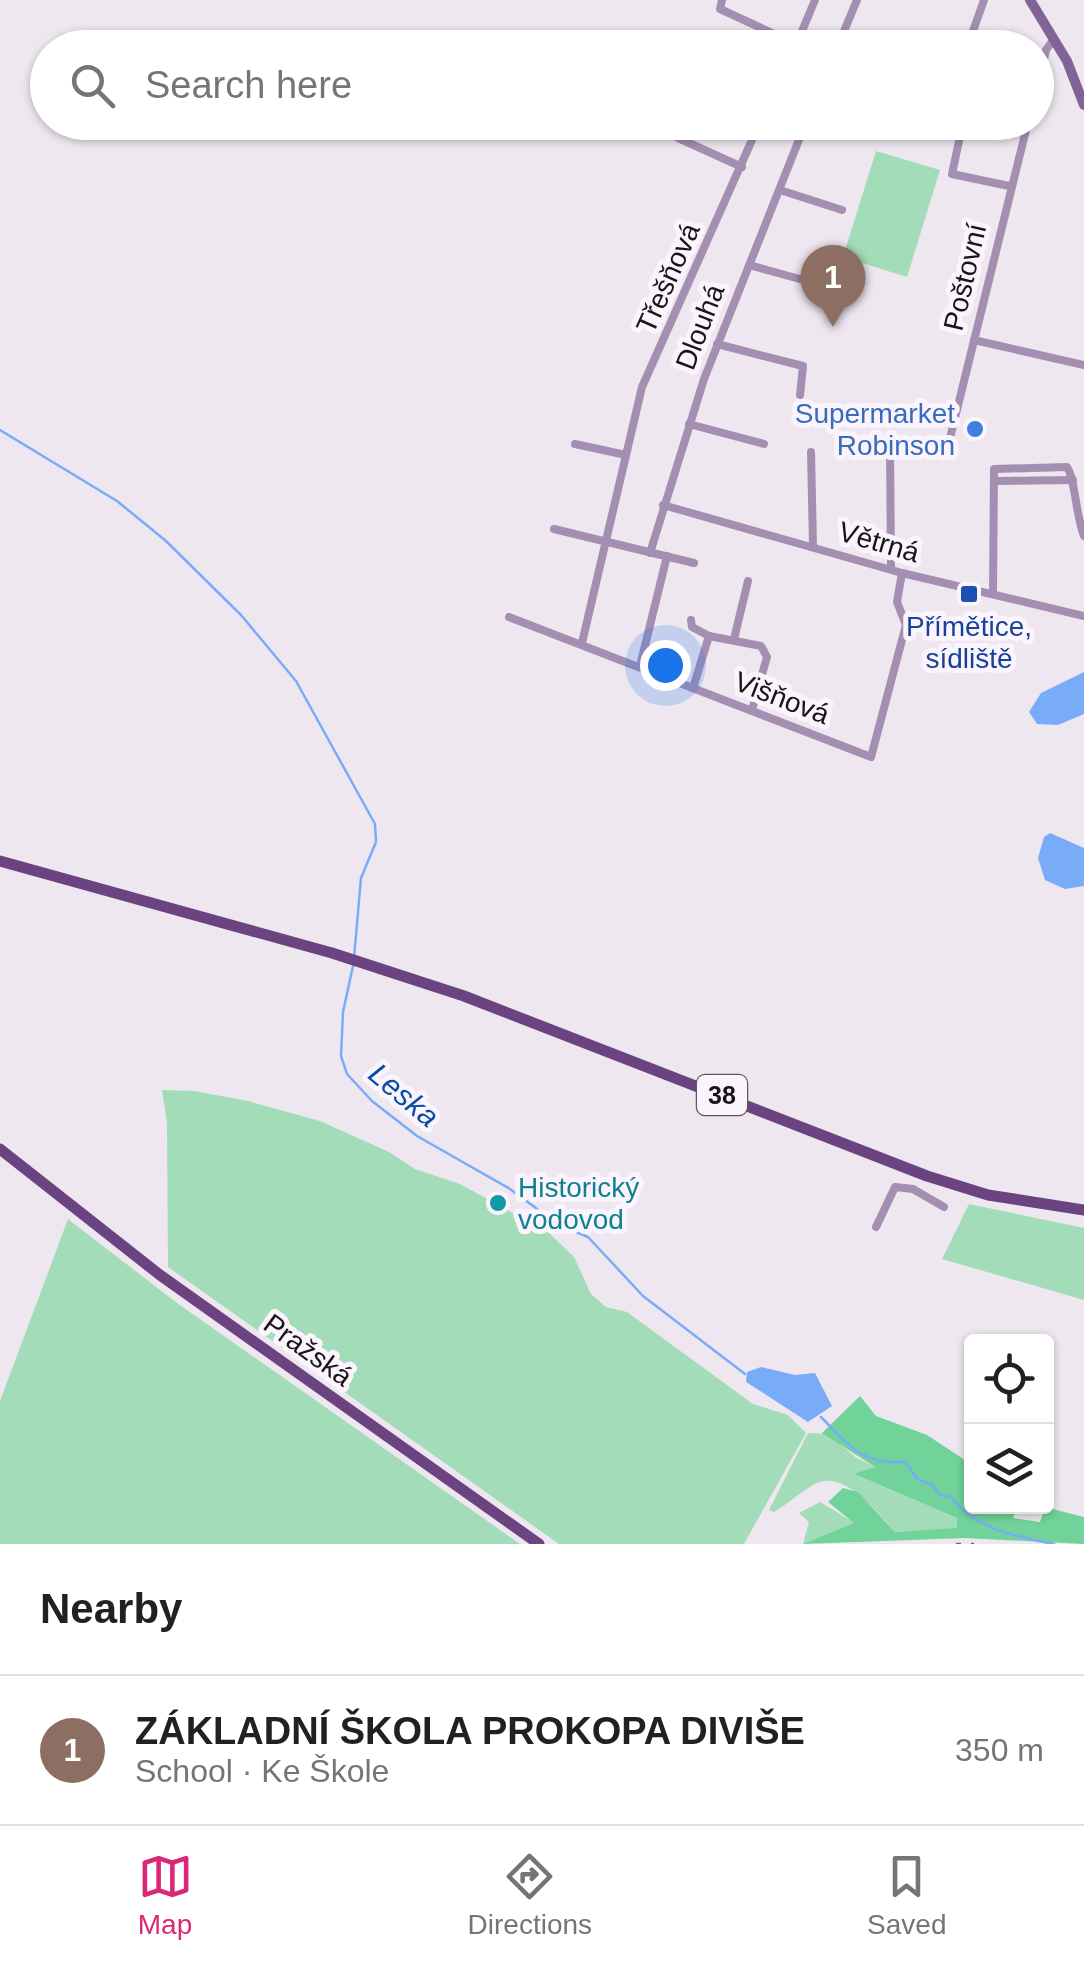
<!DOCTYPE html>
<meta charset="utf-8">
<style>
body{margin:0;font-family:Arial,sans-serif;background:#f6f6f6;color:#202124}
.controls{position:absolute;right:30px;bottom:30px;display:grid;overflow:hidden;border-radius:10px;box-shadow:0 2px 8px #0004}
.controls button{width:90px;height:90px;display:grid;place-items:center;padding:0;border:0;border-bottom:2px solid #e0e0e0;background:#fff;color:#202124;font:50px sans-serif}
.you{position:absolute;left:665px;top:665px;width:35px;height:35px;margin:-25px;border:8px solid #fff;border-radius:50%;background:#1a73e8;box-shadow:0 0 0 15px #1a73e833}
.badge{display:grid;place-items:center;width:65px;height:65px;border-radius:50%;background:#db2777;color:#fff;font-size:32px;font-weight:700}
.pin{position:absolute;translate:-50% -82px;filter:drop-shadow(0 2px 5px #0008)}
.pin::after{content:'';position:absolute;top:52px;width:35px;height:30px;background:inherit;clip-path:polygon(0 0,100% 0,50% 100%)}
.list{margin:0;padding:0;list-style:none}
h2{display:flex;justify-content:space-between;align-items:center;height:130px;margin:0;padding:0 40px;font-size:42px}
h2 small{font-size:32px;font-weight:400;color:#757577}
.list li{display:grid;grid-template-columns:65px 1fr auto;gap:30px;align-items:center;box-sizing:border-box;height:150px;padding:0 40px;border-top:2px solid #e0e0e0}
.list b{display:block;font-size:38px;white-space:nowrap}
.list p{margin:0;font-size:32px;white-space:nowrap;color:#757577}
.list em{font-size:32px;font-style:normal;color:#757577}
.icon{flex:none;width:55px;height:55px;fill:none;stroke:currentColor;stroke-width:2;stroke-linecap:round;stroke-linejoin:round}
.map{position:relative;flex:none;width:1084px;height:1544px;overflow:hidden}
.search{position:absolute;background:#fff;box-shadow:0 2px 8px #0004;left:30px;right:30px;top:30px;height:110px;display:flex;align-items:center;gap:25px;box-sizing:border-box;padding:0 35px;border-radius:55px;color:#757577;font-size:38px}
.sheet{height:280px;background:#fff}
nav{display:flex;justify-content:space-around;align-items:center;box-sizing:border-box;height:140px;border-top:2px solid #e0e0e0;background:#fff;font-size:28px;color:#757577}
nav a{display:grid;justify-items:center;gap:5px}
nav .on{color:#db2777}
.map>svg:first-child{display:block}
.green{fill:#a2dcb8}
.forest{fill:#71d29a}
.water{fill:#79acf8}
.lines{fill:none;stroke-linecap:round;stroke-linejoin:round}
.stream{stroke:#79acf8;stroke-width:2.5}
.street{stroke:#a48fb2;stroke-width:8}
.secondary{stroke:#826395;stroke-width:10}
.primary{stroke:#6a4380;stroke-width:11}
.rail{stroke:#6d686d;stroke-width:2.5;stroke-dasharray:5 10;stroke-linecap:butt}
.shop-dot{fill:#3f7fe0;stroke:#fcf4fd;stroke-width:4}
.transit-dot{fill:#1a4fb4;stroke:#fcf4fd;stroke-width:4}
.culture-dot{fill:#0f9aa8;stroke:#fcf4fd;stroke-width:4}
.labels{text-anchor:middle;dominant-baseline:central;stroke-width:10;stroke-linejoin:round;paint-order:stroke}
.shield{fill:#fcf4fd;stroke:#5c585d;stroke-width:2.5}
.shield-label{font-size:25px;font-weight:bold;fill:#181518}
.street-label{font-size:28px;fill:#181518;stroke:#fcf4fd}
.shop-label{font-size:28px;fill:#366cbe;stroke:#fcf4fd;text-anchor:end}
.transit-label{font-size:28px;fill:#164399;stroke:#fcf4fd}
.culture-label{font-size:28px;fill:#0d838f;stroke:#fcf4fd;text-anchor:start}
.water-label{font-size:30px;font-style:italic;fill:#084da2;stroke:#fcf4fd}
</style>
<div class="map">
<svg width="1084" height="1544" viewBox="0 0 1084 1544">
<rect width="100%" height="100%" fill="#efe7f0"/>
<g class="green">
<polygon points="876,151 940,170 907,277 843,257"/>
<polygon points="162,1090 194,1091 248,1101 320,1121 389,1152 415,1169 460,1184 549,1233 574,1257 591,1294 606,1307 627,1312 753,1404 788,1415 806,1433 744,1544 559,1544 168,1267 167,1123"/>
<polygon points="969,1204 1084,1228 1084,1300 942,1259"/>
<polygon points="68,1219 177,1303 520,1544 0,1544 0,1401"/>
<path d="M 808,1433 L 828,1434 L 855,1457 L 875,1467 L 856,1475 L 957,1518 L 957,1529 L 895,1532 C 877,1512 843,1467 813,1485 C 799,1493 788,1504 774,1512 L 769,1510 Z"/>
<polygon points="820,1502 855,1523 803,1544 809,1522 799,1513"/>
</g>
<polygon class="forest" points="860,1396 876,1416 927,1435 971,1464 972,1506 1017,1507 1013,1518 1040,1522 1045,1507 1084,1517 1084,1544 965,1538 803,1544 854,1523 828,1502 843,1488 858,1492 895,1532 957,1528 957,1518 854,1474 875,1467 822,1433"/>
<g class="water">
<polygon points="1084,672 1084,714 1058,725 1037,724 1029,712 1041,693"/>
<polygon points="1050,833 1084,848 1084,886 1065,889 1045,880 1038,858 1044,837"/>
<polygon points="761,1367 795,1375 815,1373 832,1406 808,1422 746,1382 747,1372"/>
</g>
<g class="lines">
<g class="stream">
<polyline points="0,430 117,501 166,541 241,615 296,681 375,824 376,842 361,878 354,958"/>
<polyline points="353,966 343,1012 341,1056 347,1074 372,1101 417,1136 510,1189 559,1225 588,1237 643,1296 745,1374"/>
<path d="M 821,1417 C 849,1445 861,1465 906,1462 L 917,1479 L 932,1485 L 940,1495 L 951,1497 C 975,1529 1017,1537 1054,1544"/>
</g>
<g class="street">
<polyline points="722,0 720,9 796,44"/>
<polyline points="721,41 736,48"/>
<polyline points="795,48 815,0"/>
<polyline points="837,48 857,0"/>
<polyline points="967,48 984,0"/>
<polyline points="1036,94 1046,50 1053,40"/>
<polyline points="852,122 875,129"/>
<polyline points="963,122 952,174 1009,186"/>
<polyline points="678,138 742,167"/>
<polyline points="780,190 842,210"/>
<polyline points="749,265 807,281"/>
<polyline points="974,340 1084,365"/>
<polyline points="717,344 803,366 800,395"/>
<polyline points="689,424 764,444"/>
<polyline points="949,442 1028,122"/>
<polyline points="890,443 891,569"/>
<polyline points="575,444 626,455"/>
<polyline points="811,452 813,546"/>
<polyline points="994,481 1073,480"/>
<polyline points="663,505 902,573 1084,616"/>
<polyline points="554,529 694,563"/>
<polyline points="650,553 704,379 806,122"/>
<path d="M 993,594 L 994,469 L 1067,467 C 1075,478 1076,517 1084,536"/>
<polyline points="509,617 871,757 906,625 897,602 902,573"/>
<polyline points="691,620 692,627 709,636"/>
<polyline points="734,639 748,581"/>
<polyline points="582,643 642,387 760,122"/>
<polyline points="640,666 667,556"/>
<polyline points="693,688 709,636 761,646 767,657 752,710"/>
<polyline points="876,1227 895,1187 913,1189 944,1207"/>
</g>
<polyline class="secondary" points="1030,0 1067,61 1084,105"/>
<g class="primary">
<polyline points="0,861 332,953 464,996 927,1176 988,1195 1084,1210"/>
<polyline points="0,1149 160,1275 539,1544"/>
</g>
<polyline class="rail" points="956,1544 974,1544"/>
</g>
<circle class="shop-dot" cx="975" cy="429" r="10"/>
<rect class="transit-dot" x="959" y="584" width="20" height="20" rx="5"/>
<circle class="culture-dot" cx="498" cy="1203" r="10"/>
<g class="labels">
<rect class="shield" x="697" y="1075" width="50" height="40" rx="8"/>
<g class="shield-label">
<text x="722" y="1095">38</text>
</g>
<g class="street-label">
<text transform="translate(965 277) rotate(-77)">Poštovní</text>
<text transform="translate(668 278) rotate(-66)">Třešňová</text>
<text transform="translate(700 327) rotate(-69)">Dlouhá</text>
<text transform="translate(879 542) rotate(16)">Větrná</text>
<text transform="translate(782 698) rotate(21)">Višňová</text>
<text transform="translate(308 1350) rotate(36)">Pražská</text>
</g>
<g class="shop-label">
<text x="955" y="413">Supermarket<tspan x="955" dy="32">Robinson</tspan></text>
</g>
<g class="transit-label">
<text x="969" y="626">Přímětice,<tspan x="969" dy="32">sídliště</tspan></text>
</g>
<g class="culture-label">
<text x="518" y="1187">Historický<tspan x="518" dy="32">vodovod</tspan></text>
</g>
<g class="water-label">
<text transform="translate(404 1095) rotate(40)">Leska</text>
</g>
</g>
</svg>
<div class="controls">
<button><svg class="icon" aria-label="locate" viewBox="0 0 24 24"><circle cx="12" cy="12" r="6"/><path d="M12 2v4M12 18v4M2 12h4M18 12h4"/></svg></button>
<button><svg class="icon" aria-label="layers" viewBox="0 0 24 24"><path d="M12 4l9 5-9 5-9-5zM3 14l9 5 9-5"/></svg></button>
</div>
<div class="you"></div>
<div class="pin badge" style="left:833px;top:327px;background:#8d6e63">1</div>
<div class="search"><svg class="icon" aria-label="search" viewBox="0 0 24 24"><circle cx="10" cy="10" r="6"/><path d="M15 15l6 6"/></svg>Search here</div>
</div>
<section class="sheet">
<h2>Nearby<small></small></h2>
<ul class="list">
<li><span class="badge" style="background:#8d6e63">1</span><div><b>ZÁKLADNÍ ŠKOLA PROKOPA DIVIŠE</b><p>School · Ke Škole</p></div><em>350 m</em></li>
</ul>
</section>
<nav>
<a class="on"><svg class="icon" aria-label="map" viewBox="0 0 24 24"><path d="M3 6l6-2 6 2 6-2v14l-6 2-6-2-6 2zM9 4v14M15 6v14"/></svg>Map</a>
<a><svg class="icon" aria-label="directions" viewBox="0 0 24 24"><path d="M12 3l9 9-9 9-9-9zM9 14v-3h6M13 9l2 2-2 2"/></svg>Directions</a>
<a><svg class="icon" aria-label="saved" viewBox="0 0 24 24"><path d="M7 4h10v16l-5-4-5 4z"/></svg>Saved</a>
</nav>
